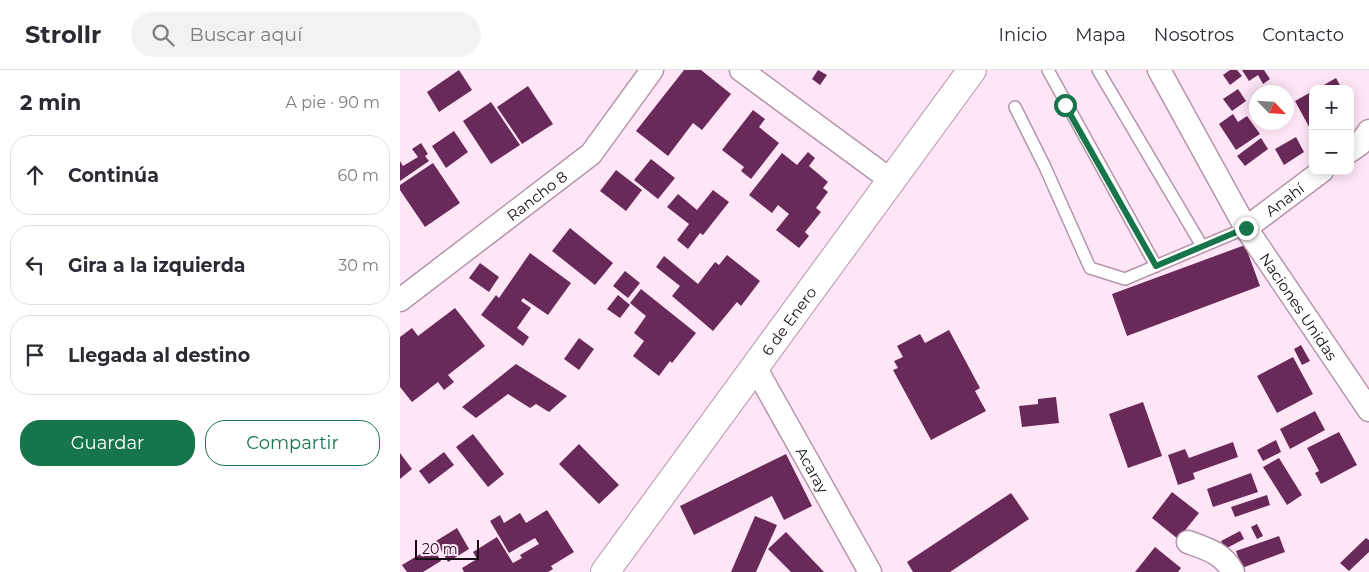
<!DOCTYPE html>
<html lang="es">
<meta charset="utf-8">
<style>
body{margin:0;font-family:Montserrat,sans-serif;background:#f2f2f3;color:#2b2b33}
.controls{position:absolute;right:15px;top:15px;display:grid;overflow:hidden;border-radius:10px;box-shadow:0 2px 12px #0003}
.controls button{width:45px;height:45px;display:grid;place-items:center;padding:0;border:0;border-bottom:1px solid #e1e1e2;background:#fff;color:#2b2b33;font:25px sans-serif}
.compass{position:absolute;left:849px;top:15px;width:45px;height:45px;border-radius:50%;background:#fff;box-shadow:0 2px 12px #0003;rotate:115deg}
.scale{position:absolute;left:15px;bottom:12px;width:64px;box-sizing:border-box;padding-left:5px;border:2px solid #170d14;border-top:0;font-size:14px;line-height:18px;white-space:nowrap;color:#170d14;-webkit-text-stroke:4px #ffe6f7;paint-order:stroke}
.stop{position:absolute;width:15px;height:15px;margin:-11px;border:4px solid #17754b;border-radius:50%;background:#fff}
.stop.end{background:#17754b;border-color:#fff;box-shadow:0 1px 5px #0008}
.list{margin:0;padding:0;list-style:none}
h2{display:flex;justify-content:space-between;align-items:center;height:65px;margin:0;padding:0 20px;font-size:21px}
h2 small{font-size:16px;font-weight:400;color:#7c7c81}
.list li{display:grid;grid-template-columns:32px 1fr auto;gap:15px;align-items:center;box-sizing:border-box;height:80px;margin:0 10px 10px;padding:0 10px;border:1px solid #e1e1e2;border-radius:20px}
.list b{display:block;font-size:19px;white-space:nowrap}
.list em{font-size:16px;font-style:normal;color:#7c7c81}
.actions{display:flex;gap:10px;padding:15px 20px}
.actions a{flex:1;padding:11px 0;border:1px solid #17754b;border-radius:20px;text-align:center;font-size:18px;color:#17754b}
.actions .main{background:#17754b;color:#fff}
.icon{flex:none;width:28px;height:28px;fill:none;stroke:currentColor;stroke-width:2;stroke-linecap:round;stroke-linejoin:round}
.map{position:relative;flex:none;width:969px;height:502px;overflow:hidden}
header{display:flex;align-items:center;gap:30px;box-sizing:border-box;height:70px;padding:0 25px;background:#fff;border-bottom:1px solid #e1e1e2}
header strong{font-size:24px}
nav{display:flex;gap:28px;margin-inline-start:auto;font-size:18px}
.search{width:350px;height:45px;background:#f2f2f3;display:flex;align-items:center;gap:12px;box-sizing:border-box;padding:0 18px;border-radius:28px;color:#7c7c81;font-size:19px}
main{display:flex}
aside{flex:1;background:#fff}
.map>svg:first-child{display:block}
.building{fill:#692959}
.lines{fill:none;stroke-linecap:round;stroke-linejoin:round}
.service-casing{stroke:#b396a9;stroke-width:14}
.minor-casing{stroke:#b396a9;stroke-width:25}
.secondary-casing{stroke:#b396a9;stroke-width:30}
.service{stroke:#fff;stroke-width:11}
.minor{stroke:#fff;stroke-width:22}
.secondary{stroke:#fff;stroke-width:28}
.route{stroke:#17754b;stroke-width:6}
.labels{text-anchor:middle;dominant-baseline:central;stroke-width:5;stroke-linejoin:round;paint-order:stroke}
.street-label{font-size:15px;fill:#170d14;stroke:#ffe6f7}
</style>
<header>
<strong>Strollr</strong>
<div class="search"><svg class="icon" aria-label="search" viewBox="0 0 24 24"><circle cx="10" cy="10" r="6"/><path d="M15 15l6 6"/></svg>Buscar aquí</div>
<nav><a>Inicio</a><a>Mapa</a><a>Nosotros</a><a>Contacto</a></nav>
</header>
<main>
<aside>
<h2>2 min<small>A pie · 90 m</small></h2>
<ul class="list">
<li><svg class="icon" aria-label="ahead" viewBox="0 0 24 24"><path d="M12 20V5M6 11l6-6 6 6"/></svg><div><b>Continúa</b></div><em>60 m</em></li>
<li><svg class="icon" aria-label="left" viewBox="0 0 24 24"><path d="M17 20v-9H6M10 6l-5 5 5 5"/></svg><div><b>Gira a la izquierda</b></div><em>30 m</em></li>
<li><svg class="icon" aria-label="arrive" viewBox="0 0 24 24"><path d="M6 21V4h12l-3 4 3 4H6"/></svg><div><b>Llegada al destino</b></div></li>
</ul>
<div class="actions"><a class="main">Guardar</a><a>Compartir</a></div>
</aside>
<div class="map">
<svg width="969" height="502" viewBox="0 0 969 502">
<rect width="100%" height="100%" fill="#ffe6f7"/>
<g class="building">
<polygon points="59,0 72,20 39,42 27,22"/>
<polygon points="284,0 301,0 331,24 302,60 293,53 268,86 236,61"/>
<polygon points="418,0 427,5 420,15 412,9"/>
<polygon points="830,0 837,0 842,6 830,15 823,5"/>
<polygon points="842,0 864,0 870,9 863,14 858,5 849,11"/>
<polygon points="936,8 942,19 917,19"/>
<polygon points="128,16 153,54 122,74 97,37"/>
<polygon points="838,19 846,31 832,41 823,29"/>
<polygon points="913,21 913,64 895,31"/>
<polygon points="91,32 120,75 91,94 63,51"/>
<polygon points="353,40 365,49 359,57 379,73 351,109 341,101 344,97 322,80"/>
<polygon points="833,44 838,52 847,46 860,64 836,80 819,54"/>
<polygon points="54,61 68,82 46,98 32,76"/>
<polygon points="896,67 904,82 884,95 875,79"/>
<polygon points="861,68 868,79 845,96 837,86"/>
<polygon points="21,73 28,84 25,86 29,91 0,111 0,91 3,96 18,87 12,79"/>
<polygon points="408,82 415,88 409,96 428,112 423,118 428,122 416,138 421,142 405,162 409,166 399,178 376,160 389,144 378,135 372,143 349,125 382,83 397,95"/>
<polygon points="251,89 275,108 258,129 234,110"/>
<polygon points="33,93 60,133 25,157 0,120 0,115"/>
<polygon points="216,100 242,120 226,141 200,121"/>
<polygon points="313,120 329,132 303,165 300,163 288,179 277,170 289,154 267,137 278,124 297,140"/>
<polygon points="170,158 213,193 195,215 152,181"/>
<polygon points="845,175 860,216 727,266 712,224"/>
<polygon points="130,183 171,213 148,245 123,228 121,231 131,238 117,258 129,267 123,276 81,245 96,225 99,228"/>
<polygon points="327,185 360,211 341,236 337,232 313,261 272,226 280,216 256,197 264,186 298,214 315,192 319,195"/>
<polygon points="80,193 99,207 89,222 69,208"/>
<polygon points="225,201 240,213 228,228 213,216"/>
<polygon points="241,219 296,263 272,293 270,291 259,306 233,286 244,271 234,263 246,246 230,233"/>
<polygon points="218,225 230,235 220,248 207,239"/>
<polygon points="55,238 85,276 48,305 54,312 44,320 38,312 12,332 0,317 0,267 12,258 18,266"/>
<polygon points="549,260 580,318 575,321 586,341 531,370 493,300 498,298 494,291 503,287 497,276 520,264 525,273"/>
<polygon points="179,268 194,279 179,300 164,289"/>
<polygon points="901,275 910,291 902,295 894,279"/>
<polygon points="893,287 913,324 877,343 857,306"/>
<polygon points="116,294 167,326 149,342 136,334 130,338 108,324 76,348 62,337"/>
<polygon points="656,327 659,353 622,357 619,336 638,334 638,329"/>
<polygon points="743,332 762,386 728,398 709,344"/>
<polygon points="915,341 925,360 890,379 880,359"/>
<polygon points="939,362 957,395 921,414 915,403 919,401 907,378"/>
<polygon points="73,364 104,404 88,417 56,377"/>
<polygon points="876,370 881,382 863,391 857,380"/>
<polygon points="833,372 838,387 793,403 795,409 778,415 768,385 785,379 789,388"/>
<polygon points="179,374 219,415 199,434 159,394"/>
<polygon points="44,382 54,395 29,414 19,401"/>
<polygon points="0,383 12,399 0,409"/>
<polygon points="386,384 412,436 384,450 372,426 294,465 280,436"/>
<polygon points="879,388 902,425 887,435 863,397"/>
<polygon points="851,403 858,422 813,437 807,419"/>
<polygon points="772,422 799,443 778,469 752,448"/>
<polygon points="611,423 629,449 550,502 513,502 507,492"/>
<polygon points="867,425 870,435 835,447 831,437"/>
<polygon points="147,440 174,482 151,496 153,499 148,502 64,502 62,498 77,489 73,482 97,467 113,493 122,488 120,485 139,474 135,468 109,483 90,451 100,445 104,453 120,443 126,453"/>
<polygon points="355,446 377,455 356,502 331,502"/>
<polygon points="857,454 863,466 857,469 851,457"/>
<polygon points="57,458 69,479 48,492 36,471"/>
<polygon points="840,461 844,469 825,479 821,471"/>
<polygon points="386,462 424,502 391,502 368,479"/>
<polygon points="879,466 885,482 842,498 836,481"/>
<polygon points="966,468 969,470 969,482 949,501 940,493"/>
<polygon points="32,477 41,491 23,502 7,502 2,495"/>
<polygon points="755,477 781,498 778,502 735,502"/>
</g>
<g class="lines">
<g class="service-casing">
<g id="service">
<polyline points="648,0 756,196"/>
<polyline points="698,0 802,176"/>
<polyline points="615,37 645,97 690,198 725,209 846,158"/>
</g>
</g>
<g class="minor-casing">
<g id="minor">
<polyline points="341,0 492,111"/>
<path id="s1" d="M 759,0 L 846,158 L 969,340"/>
<polyline points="950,81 960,74 969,61"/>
<path id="s2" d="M 846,158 L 922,101"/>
<path id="s3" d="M 0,230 L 191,84 L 252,0"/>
<path id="s4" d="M 355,297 L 470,502"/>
<path d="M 788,472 C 807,479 823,483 833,502"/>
</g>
</g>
<g class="secondary-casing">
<g id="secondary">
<path id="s5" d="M 205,502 L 572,0"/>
</g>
</g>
<use href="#service" class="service"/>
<use href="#minor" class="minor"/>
<use href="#secondary" class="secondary"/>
</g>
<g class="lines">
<polyline class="route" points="665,35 756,196 846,158"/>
</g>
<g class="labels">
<g class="street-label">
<text stroke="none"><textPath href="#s3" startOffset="172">Rancho 8</textPath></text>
<text stroke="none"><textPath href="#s2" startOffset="48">Anahí</textPath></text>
<text stroke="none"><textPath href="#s1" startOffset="275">Naciones Unidas</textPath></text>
<text stroke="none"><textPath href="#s5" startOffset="311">6 de Enero</textPath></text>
<text stroke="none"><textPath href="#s4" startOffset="118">Acaray</textPath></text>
</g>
</g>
</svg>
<div class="controls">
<button>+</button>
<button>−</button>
</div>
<svg class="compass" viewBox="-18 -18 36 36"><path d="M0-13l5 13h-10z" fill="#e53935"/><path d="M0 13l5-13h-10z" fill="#7c7c81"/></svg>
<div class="scale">20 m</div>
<div class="stop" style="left:665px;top:35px"></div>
<div class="stop end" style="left:846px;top:158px"></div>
</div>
</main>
